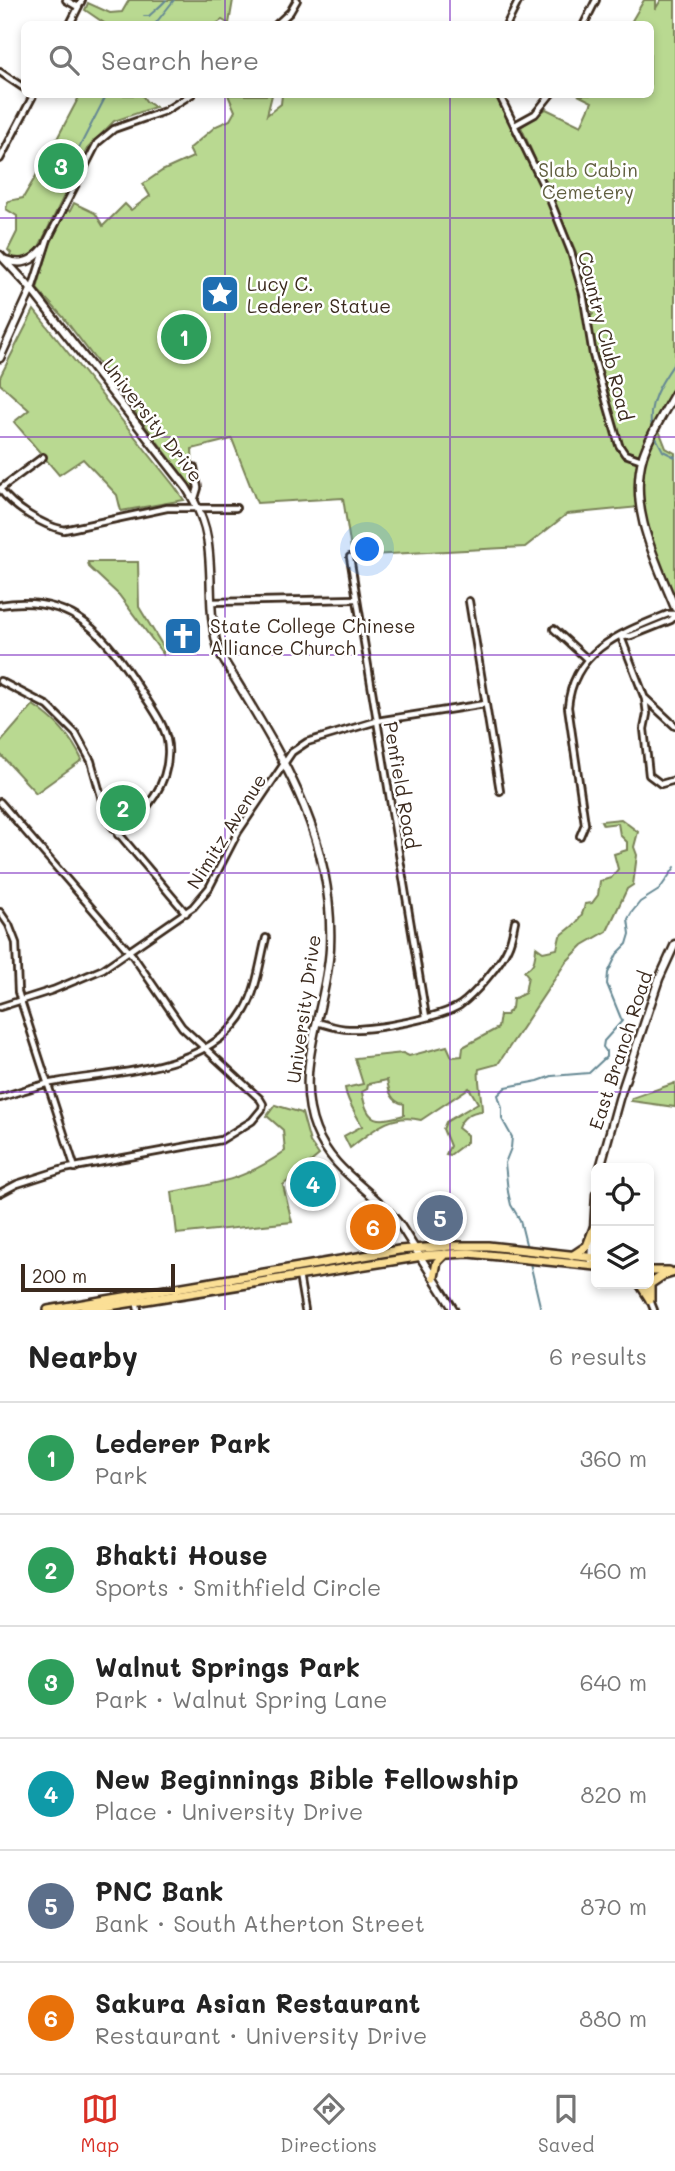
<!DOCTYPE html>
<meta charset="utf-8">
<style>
body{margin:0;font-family:Mali,sans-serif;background:#f2f2f2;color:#222}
.controls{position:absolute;right:21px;bottom:21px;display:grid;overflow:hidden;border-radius:10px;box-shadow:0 4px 10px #0003}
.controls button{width:63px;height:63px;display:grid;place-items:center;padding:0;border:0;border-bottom:2px solid #e0e0e0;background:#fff;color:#222;font:35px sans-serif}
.scale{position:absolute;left:21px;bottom:18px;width:154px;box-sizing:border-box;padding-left:7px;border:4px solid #3b2a1e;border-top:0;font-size:19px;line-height:24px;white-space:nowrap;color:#3b2a1e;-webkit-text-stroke:5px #fff;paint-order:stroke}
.you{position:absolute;left:368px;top:550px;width:24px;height:24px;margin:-18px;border:5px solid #fff;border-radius:50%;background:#1a73e8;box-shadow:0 0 0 10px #1a73e833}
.badge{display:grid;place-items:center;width:46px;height:46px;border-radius:50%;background:#d93025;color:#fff;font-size:23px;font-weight:700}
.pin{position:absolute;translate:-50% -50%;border:4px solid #fff;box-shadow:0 2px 7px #0006}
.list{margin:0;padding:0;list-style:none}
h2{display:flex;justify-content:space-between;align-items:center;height:91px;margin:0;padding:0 28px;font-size:30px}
h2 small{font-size:23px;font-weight:400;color:#767676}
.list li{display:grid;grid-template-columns:46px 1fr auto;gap:21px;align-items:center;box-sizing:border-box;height:112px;padding:0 28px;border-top:2px solid #e0e0e0}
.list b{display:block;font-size:26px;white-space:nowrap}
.list p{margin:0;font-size:23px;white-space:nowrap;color:#767676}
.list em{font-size:23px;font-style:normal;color:#767676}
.icon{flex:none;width:38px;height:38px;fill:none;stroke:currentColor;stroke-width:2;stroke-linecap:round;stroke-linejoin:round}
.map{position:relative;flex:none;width:675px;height:1310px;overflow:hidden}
.search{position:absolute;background:#fff;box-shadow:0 4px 10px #0003;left:21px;right:21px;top:21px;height:77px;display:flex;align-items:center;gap:18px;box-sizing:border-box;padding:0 24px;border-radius:10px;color:#767676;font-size:26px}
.sheet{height:763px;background:#fff}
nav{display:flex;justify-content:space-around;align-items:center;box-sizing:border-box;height:98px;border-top:2px solid #e0e0e0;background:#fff;font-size:19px;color:#767676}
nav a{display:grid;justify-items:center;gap:4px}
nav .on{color:#d93025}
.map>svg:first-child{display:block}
.green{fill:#b9d991;stroke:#7a8258;stroke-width:2;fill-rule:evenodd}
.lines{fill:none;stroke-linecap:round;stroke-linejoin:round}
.stream{stroke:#668994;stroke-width:2}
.minor-casing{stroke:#3b2a1e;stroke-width:10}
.secondary-casing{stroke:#3b2a1e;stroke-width:11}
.primary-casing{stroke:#3b2a1e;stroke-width:12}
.minor{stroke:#fff;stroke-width:4.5}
.secondary{stroke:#fff;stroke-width:6}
.primary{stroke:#fbdf96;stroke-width:7}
.grid{fill:none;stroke:#7b2cbf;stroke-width:2;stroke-opacity:0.55}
.labels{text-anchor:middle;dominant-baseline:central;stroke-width:5;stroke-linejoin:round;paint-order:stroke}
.park-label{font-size:19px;fill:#615f40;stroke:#fff}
.poi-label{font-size:19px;fill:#3b2a1e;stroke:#fff;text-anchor:start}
.street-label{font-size:19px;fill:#3b2a1e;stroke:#fff}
</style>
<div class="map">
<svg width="675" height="1310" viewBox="0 0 675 1310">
<rect width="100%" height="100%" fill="#fff"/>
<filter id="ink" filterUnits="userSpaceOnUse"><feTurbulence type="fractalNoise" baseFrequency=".0143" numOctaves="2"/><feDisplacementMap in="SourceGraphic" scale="14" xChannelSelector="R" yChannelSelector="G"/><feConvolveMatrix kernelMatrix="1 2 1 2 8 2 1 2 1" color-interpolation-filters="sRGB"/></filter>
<g filter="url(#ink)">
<g class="green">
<polygon points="129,0 233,0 229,24 222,20 216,24 103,24 104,23 85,10 88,3 110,13 122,12"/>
<polygon points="644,0 656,0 656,8 661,0 675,0 675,393 657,425 666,448 675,453 675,608 639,507 567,514 525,547 352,556 343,498 257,503 232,439 192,449 194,490 63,317 37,289 50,244 67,210 70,211 74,203 95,213 103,226 125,204 131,210 150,196 143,184 162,171 193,157 189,149 216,126 230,120 235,111 228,95 272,95 267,115 281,104 282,95 497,94 515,125 571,252 588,315 593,314 576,252 521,127 546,109 581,126 592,102 578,95 650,94 650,24 630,24"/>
<path d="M 78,95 L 142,95 L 146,101 L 155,107 L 114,121 L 87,149 L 37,251 C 30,260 20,264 9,257 L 11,253 L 8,250 L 17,232 L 17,216 L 6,209 L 8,201 L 23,198 L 50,152 L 79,97 Z"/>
<polygon points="34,310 175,487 184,500 121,511 117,495 83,459 59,475 14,422 29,410 0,384 0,377"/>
<polygon points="88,562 138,562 139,607 164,648 163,654 119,595 89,567"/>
<path d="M 33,705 C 55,719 71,736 82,760 L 36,793 L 0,754 L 0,743 Z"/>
<path d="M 621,819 L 638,832 L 634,847 L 637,855 L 633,885 L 627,889 L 607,931 L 583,945 L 566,962 L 498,1064 L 479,1069 C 477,1076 482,1100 482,1111 C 470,1112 462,1117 458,1128 L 467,1135 L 467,1142 L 450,1155 L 446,1154 L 450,1146 L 443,1129 L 446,1122 L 478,1103 L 469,1088 L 421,1120 C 391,1112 372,1131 350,1148 L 344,1136 L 362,1126 C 356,1113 347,1102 345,1088 L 363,1084 L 355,1058 L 403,1053 L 409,1056 L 447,1046 L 452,1057 L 462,1056 L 463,1047 L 498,1028 L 500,1015 L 506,1015 L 512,1008 L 513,999 L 525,993 L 528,976 L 524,971 C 535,966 535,959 536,947 L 543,952 L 557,949 L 560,936 C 573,926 582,921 585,904 L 592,903 L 598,895 L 600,881 L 611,878 L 618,869 L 614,854 L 627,850 L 627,842 L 620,835 L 618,823 L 603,825 L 601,821 ZM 387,1080 C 389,1091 391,1102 404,1104 L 404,1115 C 377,1122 367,1124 362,1092 L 367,1089 L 368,1084 Z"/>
<polygon points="675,1083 675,1107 631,1101 632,1098"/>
<path d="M 275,1105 L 302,1113 L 310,1142 L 319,1155 L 283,1185 L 292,1222 L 177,1234 L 172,1192 C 220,1183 244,1180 285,1151 L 283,1130 L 267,1116 Z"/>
</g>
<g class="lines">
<g class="stream">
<path d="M 144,16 L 149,16 C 154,11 160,7 166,0"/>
<polyline points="155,24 174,0"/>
<polyline points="64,177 107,94"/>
<path d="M 652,428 C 646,404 662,381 675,362"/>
<polyline points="655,436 663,451 675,457"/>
<polyline points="527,1248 520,1220 511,1205 508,1192 505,1163 511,1148 512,1137 502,1119 502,1108 498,1095 506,1087 538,1081 552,1076 589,1073 606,1057 606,1051 603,1047 604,1041 622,1021 607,984 608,973 617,954 627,944 630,934 628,919 632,912 640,902 659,890 675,867"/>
<polyline points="530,1263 541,1310"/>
</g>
<g class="minor-casing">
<g id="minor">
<polyline points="66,0 78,7"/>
<polyline points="70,24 82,0"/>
<polyline points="277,24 290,12 297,0"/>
<polyline points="507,24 519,0"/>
<polyline points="584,24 596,0"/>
<polyline points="0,72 24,88"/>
<polyline points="499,94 549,197 571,252 583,294 593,355 619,445 625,454 642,460"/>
<polyline points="515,125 535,114 551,94"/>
<polyline points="0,159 34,94"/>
<polyline points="32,289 48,239 97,143 114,129 165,111 192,94"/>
<polyline points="194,467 198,488 194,501"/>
<path d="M 0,489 C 13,507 41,525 64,530 L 167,508 L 236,508"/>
<polyline points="0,489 43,457"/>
<polyline points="350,557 426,1017"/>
<polyline points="469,601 500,791"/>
<polyline points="211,602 357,599"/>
<path d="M 0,605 C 74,593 106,636 141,691 C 154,711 170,730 168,755 C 167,788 143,815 118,835"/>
<polyline points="554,629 587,659"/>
<polyline points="621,637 645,699 647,714 644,729 649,775 661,784 675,780"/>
<polyline points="622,637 631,636 671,620 675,616"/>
<polyline points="0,681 48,706 76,734 91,761 108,821 186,913"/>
<polyline points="646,699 675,726"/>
<polyline points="0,802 133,956 182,1027 260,1099 263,1104 262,1109 252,1121 221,1140 64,1169 17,1184 0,1193"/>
<path d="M 580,836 L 585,824 L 568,707 C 573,650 621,633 668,614 L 675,614"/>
<polyline points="0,912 9,925 16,943 18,992 75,1168"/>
<polyline points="0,1007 53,990 103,969 193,907 209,888 238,832 292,752 307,742 377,721 485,704"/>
<path d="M 317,1022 C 328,1025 338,1029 349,1029 C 374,1030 440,1018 460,1005 C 474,995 501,964 508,947 C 512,939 513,930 515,921"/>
<path d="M 0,1098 C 18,1092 37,1085 57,1082 C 117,1071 211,1071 245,1010 C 257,989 260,961 266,938"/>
<polyline points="299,1275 305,1310"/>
<polyline points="136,1299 138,1310"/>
<polyline points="650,1300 654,1310"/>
</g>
</g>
<g class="secondary-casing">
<g id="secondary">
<path d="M 0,255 L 27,284 L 186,487 C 196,503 204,519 207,538 C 214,577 206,616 220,654 C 277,749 335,831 330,948 C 327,1009 292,1070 316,1130 C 333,1173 374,1190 400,1225 L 454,1310"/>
<path d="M 6,260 C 23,266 33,261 44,248"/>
<polyline points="0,358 31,290"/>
<path d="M 675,393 C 664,413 650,434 643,456 C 628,508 656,561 675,608"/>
<polyline points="600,1168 619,1099 659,979 675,944"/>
<polyline points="592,1262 596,1194"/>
</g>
</g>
<g class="primary-casing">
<g id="primary">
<polyline points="572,1256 587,1246 594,1228"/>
<polyline points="649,1271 669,1271"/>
<polyline points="434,1277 437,1262 445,1254"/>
<polyline points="640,1284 649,1298"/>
<polyline points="650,1300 650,1284 662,1276 675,1272"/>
<polyline points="48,1310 399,1250 451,1246 488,1246 596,1258"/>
<polyline points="84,1310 429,1255 469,1253 596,1266"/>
</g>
</g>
<use href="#minor" class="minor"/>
<use href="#secondary" class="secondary"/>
<use href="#primary" class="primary"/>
</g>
</g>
<path class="grid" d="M 225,0 L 225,24M 450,0 L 450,24M 225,94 L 225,1310M 450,94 L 450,1310M 0,218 L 675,218M 0,437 L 675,437M 0,655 L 675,655M 0,873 L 675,873M 0,1092 L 675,1092"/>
<defs>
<g id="sight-square" transform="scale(2.0125)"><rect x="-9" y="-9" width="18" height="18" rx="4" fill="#1f6fb2" stroke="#fff"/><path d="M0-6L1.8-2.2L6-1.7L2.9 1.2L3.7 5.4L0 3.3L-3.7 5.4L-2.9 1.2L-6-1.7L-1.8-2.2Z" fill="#fff"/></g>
<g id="church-square" transform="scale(2.0125)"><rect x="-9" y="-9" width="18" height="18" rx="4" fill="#1f6fb2" stroke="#fff"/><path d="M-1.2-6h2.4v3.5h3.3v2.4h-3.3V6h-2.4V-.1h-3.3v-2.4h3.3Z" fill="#fff"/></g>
</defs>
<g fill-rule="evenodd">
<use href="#sight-square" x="220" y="294"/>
<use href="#church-square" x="183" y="636"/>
</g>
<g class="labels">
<g class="park-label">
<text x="588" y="169">Slab Cabin<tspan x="588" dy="22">Cemetery</tspan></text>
</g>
<g class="poi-label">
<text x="247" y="283">Lucy C.<tspan x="247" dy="22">Lederer Statue</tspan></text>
<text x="210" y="625">State College Chinese<tspan x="210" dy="22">Alliance Church</tspan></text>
</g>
<g class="street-label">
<text transform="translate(606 336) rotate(76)">Country Club Road</text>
<text transform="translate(153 420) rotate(52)">University Drive</text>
<text transform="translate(402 785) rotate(80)">Penfield Road</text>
<text transform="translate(226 831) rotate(-58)">Nimitz Avenue</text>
<text transform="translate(303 1009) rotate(-82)">University Drive</text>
<text transform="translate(620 1050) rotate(-72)">East Branch Road</text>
</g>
</g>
</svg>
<div class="controls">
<button><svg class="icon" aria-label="locate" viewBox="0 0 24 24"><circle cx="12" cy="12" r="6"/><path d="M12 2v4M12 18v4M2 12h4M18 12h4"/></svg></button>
<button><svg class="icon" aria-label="layers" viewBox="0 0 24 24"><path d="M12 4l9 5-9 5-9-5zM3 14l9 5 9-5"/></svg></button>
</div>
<div class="scale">200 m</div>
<div class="you"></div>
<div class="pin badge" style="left:184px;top:337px;background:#2e9e5b">1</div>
<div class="pin badge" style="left:123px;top:808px;background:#2e9e5b">2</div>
<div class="pin badge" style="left:61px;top:166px;background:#2e9e5b">3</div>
<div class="pin badge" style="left:313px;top:1184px;background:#0f9aa8">4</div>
<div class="pin badge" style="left:440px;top:1218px;background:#5c6f8a">5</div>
<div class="pin badge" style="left:373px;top:1227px;background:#e8710a">6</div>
<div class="search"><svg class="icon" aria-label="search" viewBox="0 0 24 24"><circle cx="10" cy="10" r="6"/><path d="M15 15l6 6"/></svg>Search here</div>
</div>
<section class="sheet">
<h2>Nearby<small>6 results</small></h2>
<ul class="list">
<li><span class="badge" style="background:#2e9e5b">1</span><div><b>Lederer Park</b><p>Park</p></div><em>360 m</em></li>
<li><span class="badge" style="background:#2e9e5b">2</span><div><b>Bhakti House</b><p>Sports · Smithfield Circle</p></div><em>460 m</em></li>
<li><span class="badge" style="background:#2e9e5b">3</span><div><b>Walnut Springs Park</b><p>Park · Walnut Spring Lane</p></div><em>640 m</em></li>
<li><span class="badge" style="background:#0f9aa8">4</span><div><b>New Beginnings Bible Fellowship</b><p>Place · University Drive</p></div><em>820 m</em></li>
<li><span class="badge" style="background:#5c6f8a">5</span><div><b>PNC Bank</b><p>Bank · South Atherton Street</p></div><em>870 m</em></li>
<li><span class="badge" style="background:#e8710a">6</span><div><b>Sakura Asian Restaurant</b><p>Restaurant · University Drive</p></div><em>880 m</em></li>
</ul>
</section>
<nav>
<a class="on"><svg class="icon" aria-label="map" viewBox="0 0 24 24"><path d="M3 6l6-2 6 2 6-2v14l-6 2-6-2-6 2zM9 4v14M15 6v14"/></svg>Map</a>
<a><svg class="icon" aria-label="directions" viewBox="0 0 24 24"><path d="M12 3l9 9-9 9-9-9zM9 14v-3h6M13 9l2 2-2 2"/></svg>Directions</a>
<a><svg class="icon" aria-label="saved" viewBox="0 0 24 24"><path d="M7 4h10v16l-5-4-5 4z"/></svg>Saved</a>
</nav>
